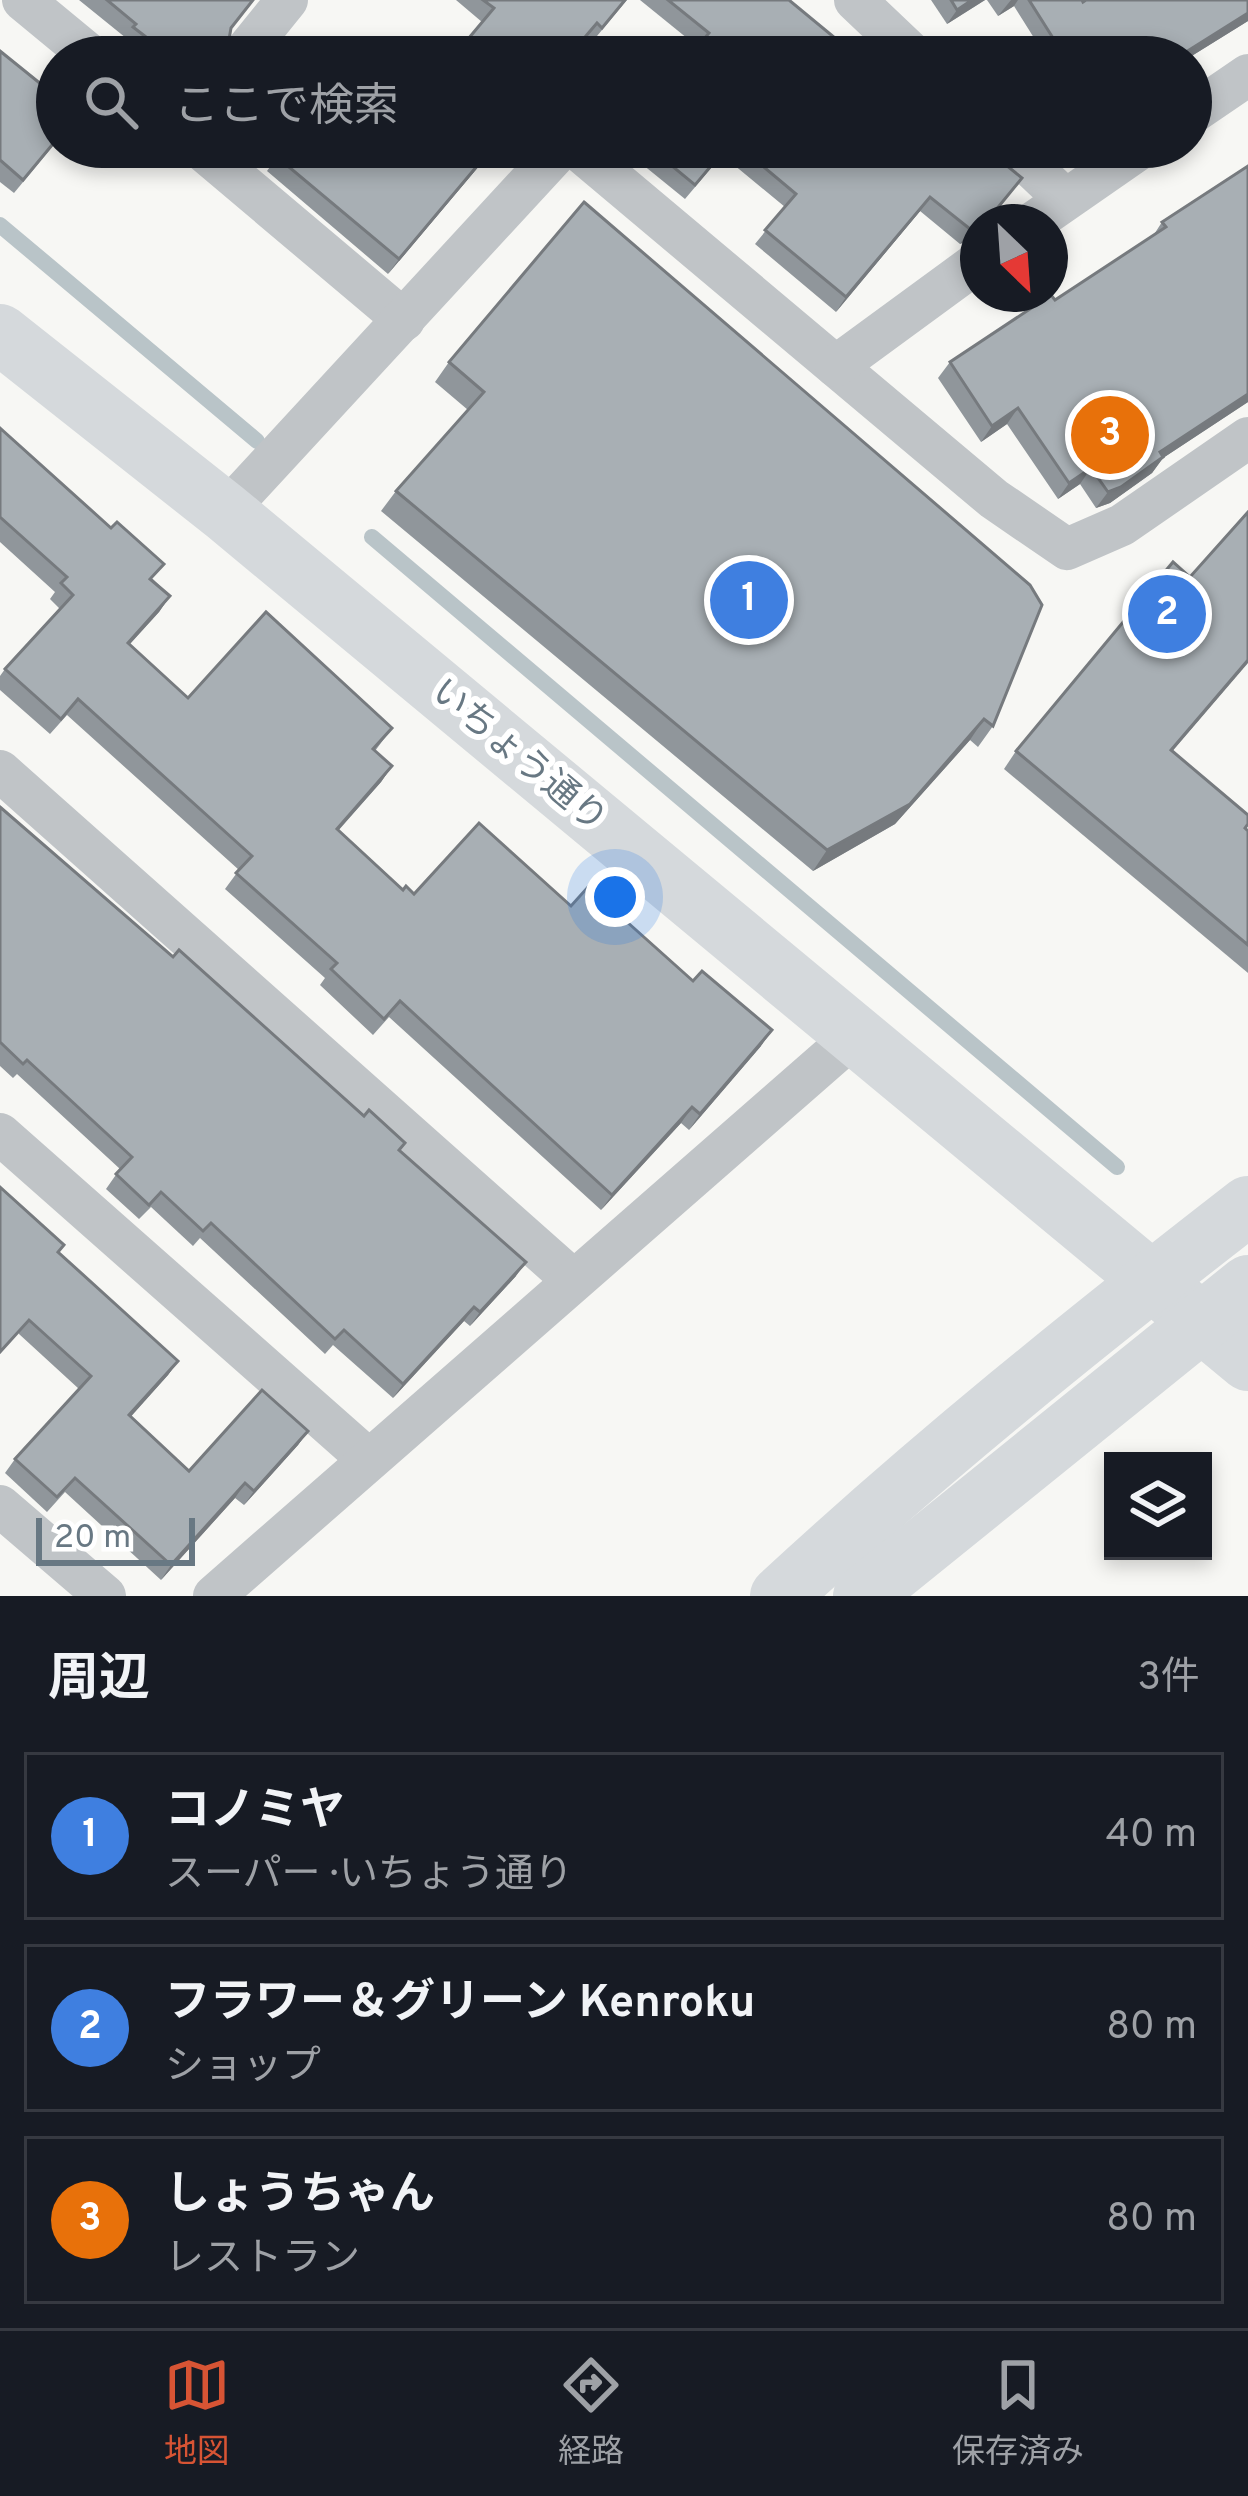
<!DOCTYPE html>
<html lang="ja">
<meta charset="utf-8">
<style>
body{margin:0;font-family:Overpass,"Noto Sans JP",sans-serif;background:#242831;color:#f1f3f6}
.controls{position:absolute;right:36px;bottom:36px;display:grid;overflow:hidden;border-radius:0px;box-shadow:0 6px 18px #0003}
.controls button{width:108px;height:108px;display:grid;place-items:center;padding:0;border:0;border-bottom:3px solid #363941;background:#171b24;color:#f1f3f6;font:60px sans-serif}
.compass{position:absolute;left:960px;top:204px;width:108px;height:108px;border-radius:50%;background:#171b24;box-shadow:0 6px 18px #0003;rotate:155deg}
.scale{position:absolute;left:36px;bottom:30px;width:159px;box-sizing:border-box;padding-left:12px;border:6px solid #687883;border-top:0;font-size:33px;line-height:42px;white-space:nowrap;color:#687883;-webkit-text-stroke:9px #fff;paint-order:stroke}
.you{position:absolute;left:615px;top:897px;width:42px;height:42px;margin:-30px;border:9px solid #fff;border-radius:50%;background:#1a73e8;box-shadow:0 0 0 18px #1a73e833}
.badge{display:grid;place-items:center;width:78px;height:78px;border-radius:50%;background:#d75434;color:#fff;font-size:39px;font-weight:700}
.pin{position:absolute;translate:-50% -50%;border:6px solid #fff;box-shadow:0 3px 12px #0006}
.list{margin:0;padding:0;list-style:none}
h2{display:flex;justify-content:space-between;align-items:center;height:156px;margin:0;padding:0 48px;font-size:51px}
h2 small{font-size:39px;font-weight:400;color:#9ea1a6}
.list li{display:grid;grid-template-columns:78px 1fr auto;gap:36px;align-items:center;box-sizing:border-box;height:168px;margin:0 24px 24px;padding:0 24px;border:3px solid #363941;border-radius:0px}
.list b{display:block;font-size:45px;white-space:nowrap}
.list p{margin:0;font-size:39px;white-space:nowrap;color:#9ea1a6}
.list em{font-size:39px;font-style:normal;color:#9ea1a6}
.icon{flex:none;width:66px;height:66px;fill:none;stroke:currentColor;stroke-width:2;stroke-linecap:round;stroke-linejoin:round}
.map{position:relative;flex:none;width:1248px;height:1596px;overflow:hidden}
.search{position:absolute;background:#171b24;box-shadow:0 6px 18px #0003;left:36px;right:36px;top:36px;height:132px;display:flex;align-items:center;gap:30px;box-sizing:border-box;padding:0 42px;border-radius:66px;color:#9ea1a6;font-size:45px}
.sheet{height:732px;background:#171b24}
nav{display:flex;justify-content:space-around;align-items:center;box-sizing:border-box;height:168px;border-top:3px solid #363941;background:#171b24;font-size:33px;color:#9ea1a6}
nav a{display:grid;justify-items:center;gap:6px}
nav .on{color:#d75434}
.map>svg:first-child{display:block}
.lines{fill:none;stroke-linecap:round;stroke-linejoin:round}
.stream{stroke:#b9c4c8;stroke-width:16}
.street{stroke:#c0c4c7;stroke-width:42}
.secondary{stroke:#d5d9dc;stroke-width:60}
.wall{fill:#90969b}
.shaded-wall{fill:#767a7e}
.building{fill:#a8afb4;stroke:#767a7e;stroke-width:3}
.labels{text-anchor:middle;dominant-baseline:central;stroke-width:12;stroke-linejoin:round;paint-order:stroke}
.street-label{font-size:36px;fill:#687883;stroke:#fff}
</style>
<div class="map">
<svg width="1248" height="1596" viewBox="0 0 1248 1596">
<rect width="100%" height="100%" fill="#f7f7f4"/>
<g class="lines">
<g class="stream">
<polyline points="0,225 257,441"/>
<polyline points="372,537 1117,1167"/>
</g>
<g class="street">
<polyline points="23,0 92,57"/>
<polyline points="855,0 915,57"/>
<polyline points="241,57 287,0"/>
<polyline points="1191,114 1248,75"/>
<polyline points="199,147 404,320"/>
<polyline points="575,147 994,499 1067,549 1122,525 1248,438"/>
<polyline points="1010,147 1065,199"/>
<polyline points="1034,222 1142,147"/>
<polyline points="836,366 978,262"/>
<polyline points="225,512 562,147"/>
<polyline points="0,771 573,1280"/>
<polyline points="0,1134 368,1459"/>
<polyline points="0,1506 105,1596"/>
<polyline points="214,1596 853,1037"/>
</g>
<g class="secondary">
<polyline points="0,334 225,512 1248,1361"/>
<path d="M 780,1596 C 929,1458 1088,1330 1248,1206"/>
<polyline points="863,1596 1248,1285"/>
</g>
</g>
<g class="wall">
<polygon points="79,0 254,0 230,30 227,51 231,57 144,57 123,41 126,38"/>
<polygon points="456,0 627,0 592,42 586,37 570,57 453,57 482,22"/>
<polygon points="640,0 789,0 698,47"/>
<polygon points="931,0 985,0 947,24"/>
<polygon points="987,0 1082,0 1083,2 1248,0 1248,21 1190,57 1046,57 1014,6 998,16"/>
<polygon points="0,51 57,97 57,141 14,193 0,182"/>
<polygon points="259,147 495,147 388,274 267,171 275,160"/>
<polygon points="621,147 984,147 1022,178 988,222 978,222 978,233 975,237 960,244 920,211 836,312 755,244 785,207 722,155 685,199"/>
<polygon points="1248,166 1248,402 1163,458 1152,473 1110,503 1096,508 1080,484 1058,499 1007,424 981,442 938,378 950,362 1055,300 1153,236 1162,222"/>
<polygon points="584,202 993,726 978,747 970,740 895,824 813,871 381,511 396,491 468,410 435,382 449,362"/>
<polygon points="0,428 170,596 159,612 130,644 188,698 392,728 375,751 392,766 381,782 338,831 403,890 414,894 571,906 761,1046 689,1130 681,1123 601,1210 389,1017 373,1035 320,985 325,978 225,889 239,870 67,715 50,734 0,690 0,676 5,669 60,609 50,599 55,592 0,542"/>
<polygon points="1016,751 1173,752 1248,831 1248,973 1004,769"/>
<polygon points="0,807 173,957 364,1116 405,1143 400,1151 516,1276 470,1326 464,1321 393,1398 333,1345 325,1354 200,1238 193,1246 151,1207 139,1219 106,1189 120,1169 17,1074 13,1078 0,1066"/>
<polygon points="0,1187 64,1245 59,1253 178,1361 168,1375 130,1417 189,1471 308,1431 298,1445 244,1505 235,1498 161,1580 65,1492 47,1512 5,1473 15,1459 79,1389 19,1334"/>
</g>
<g class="shaded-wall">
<polygon points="972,0 985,0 947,24 957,10"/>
<polygon points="1011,0 1018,0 1014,6 998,16"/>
<polygon points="1248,13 1248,21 1190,57 1178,57"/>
<polygon points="493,147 495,147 388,274 399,259"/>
<polygon points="930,197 920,211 836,312 846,297"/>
<polygon points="978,226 978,233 975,237 960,244 970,229"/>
<polygon points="1248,394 1248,402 1163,458 1152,473 1110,503 1096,508 1108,492 1160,452"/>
<polygon points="1018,408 1007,424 981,442 992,426"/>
<polygon points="1091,468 1080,484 1058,499 1069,483"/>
<polygon points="170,596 159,612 117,658 128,643"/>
<polygon points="1248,660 1248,663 1158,768 1171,750"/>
<polygon points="984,719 970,740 895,824 813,871 827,850"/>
<polygon points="392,766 381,782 325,845 337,829"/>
<polygon points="772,1030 761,1046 689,1130 700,1114"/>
<polygon points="692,1107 681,1123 601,1210 612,1195"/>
<polygon points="526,1262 516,1276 470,1326 480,1312"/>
<polygon points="474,1307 464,1321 393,1398 403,1384"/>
<polygon points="178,1361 168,1375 119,1430 129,1415"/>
<polygon points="308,1431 298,1445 244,1505 254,1491"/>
<polygon points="245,1483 235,1498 161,1580 171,1565"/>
</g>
<g class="building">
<polygon points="107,0 253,0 231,28 227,51 231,57 172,57 133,27 136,24"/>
<polygon points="483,0 625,0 602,28 597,23 568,57 453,57 494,8"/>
<polygon points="668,0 789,0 858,57 689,57 709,33"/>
<polygon points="951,0 972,0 957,10"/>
<polygon points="1029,0 1082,0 1083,2 1086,0 1248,0 1248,13 1178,57 1065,57"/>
<polygon points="285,42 303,57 270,57"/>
<polygon points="0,51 57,97 57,139 23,180 0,160"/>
<polygon points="285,147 493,147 399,259 277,157"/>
<polygon points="649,147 727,147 695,185"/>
<polygon points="740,147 984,147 1022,178 986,222 978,222 978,226 970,229 930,197 846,297 765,230 796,194"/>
<polygon points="1248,166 1248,394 1160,452 1163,457 1121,487 1108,492 1091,468 1069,483 1018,408 992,426 950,362 1051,295 1055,300 1166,227 1162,222"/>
<polygon points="584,202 1030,585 1042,605 993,726 984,719 910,804 827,850 396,491 484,392 449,362"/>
<polygon points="0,428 111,528 117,522 164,564 150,579 170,596 128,643 188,698 266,612 392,728 373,749 392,766 337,829 403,890 406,886 414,894 479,823 571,906 588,887 693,981 702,971 772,1030 700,1114 692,1107 612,1195 400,1001 384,1019 331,969 337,963 236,873 252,856 78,699 61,719 5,669 73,595 61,583 67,577 0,517"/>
<polygon points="1248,512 1248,660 1171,750 1248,815 1248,824 1245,828 1248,831 1248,945 1016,751 1173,562 1190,577"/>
<polygon points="0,807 173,957 179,950 364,1116 369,1110 405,1143 399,1150 526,1262 480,1312 474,1307 403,1384 344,1330 335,1339 211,1223 203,1231 161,1192 149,1205 116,1174 132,1157 27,1060 23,1064 0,1042"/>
<polygon points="0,1187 64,1245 58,1252 178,1361 129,1415 189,1471 262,1390 308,1431 254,1491 245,1483 171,1565 75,1478 57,1497 15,1459 91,1376 29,1320 0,1352"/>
</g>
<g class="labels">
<g class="street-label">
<text transform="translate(518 757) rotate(40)">いちょう通り</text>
</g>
</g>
</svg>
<div class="controls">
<button><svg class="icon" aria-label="layers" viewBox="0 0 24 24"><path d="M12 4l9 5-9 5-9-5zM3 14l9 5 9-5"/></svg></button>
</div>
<svg class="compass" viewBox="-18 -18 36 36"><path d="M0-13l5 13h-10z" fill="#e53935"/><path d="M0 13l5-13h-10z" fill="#9ea1a6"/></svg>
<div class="scale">20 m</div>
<div class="you"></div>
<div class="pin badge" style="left:749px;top:600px;background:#3f7fe0">1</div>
<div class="pin badge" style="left:1167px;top:614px;background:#3f7fe0">2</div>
<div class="pin badge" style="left:1110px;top:435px;background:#e8710a">3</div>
<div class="search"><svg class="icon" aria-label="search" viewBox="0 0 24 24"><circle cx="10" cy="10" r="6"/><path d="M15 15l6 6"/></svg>ここで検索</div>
</div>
<section class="sheet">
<h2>周辺<small>3件</small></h2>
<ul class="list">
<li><span class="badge" style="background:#3f7fe0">1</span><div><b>コノミヤ</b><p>スーパー · いちょう通り</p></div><em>40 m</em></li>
<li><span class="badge" style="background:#3f7fe0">2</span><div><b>フラワー＆グリーン Kenroku</b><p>ショップ</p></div><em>80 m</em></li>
<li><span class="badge" style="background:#e8710a">3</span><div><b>しょうちゃん</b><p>レストラン</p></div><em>80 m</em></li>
</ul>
</section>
<nav>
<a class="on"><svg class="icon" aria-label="map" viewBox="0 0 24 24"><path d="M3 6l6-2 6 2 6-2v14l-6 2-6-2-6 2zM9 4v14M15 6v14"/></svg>地図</a>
<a><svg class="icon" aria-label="directions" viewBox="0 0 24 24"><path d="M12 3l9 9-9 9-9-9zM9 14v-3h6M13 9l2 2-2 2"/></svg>経路</a>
<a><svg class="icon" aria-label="saved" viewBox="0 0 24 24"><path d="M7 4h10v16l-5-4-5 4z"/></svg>保存済み</a>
</nav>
